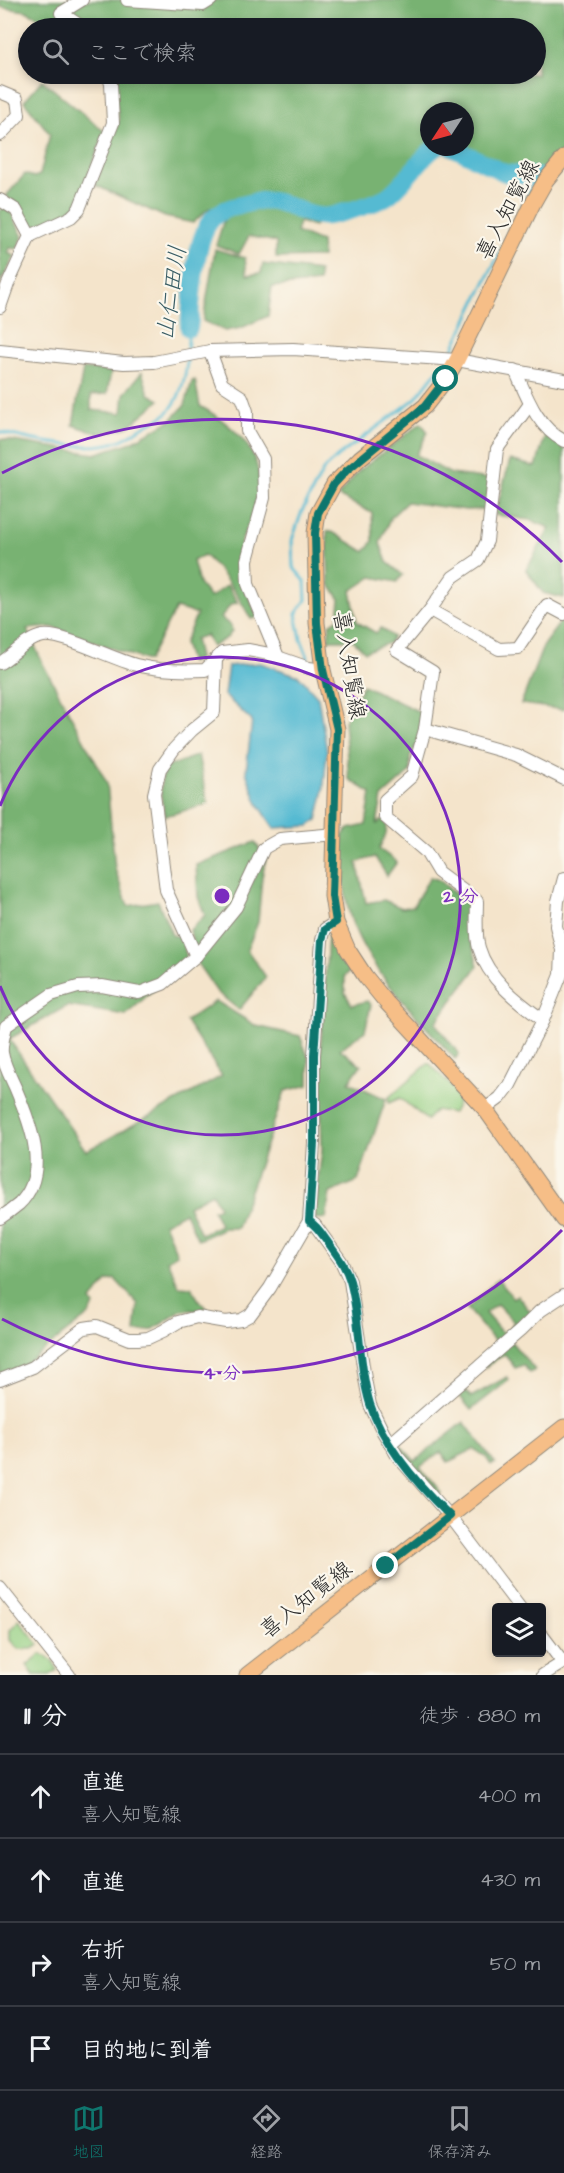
<!DOCTYPE html>
<html lang="ja">
<meta charset="utf-8">
<style>
body{margin:0;font-family:"Architects Daughter","Klee One",sans-serif;background:#20242c;color:#f1f3f6}
.controls{position:absolute;right:18px;bottom:18px;display:grid;overflow:hidden;border-radius:6px;box-shadow:0 3px 9px #0003}
.controls button{width:54px;height:54px;display:grid;place-items:center;padding:0;border:0;border-bottom:2px solid #363941;background:#171b24;color:#f1f3f6;font:30px sans-serif}
.compass{position:absolute;left:420px;top:102px;width:54px;height:54px;border-radius:50%;background:#171b24;box-shadow:0 3px 9px #0003;rotate:234deg}
.stop{position:absolute;width:18px;height:18px;margin:-14px;border:4px solid #0f766e;border-radius:50%;background:#fff}
.stop.end{background:#0f766e;border-color:#fff;box-shadow:0 2px 6px #0008}
.list{margin:0;padding:0;list-style:none}
h2{display:flex;justify-content:space-between;align-items:center;height:78px;margin:0;padding:0 24px;font-size:26px}
h2 small{font-size:20px;font-weight:400;color:#9ea1a6}
.list li{display:grid;grid-template-columns:39px 1fr auto;gap:18px;align-items:center;box-sizing:border-box;height:84px;padding:0 24px;border-top:2px solid #363941}
.list b{display:block;font-size:22px;white-space:nowrap}
.list p{margin:0;font-size:20px;white-space:nowrap;color:#9ea1a6}
.list em{font-size:20px;font-style:normal;color:#9ea1a6}
.icon{flex:none;width:33px;height:33px;fill:none;stroke:currentColor;stroke-width:2;stroke-linecap:round;stroke-linejoin:round}
.map{position:relative;flex:none;width:564px;height:1675px;overflow:hidden}
.search{position:absolute;background:#171b24;box-shadow:0 3px 9px #0003;left:18px;right:18px;top:18px;height:66px;display:flex;align-items:center;gap:15px;box-sizing:border-box;padding:0 21px;border-radius:33px;color:#9ea1a6;font-size:22px}
.sheet{height:414px;background:#171b24}
nav{display:flex;justify-content:space-around;align-items:center;box-sizing:border-box;height:84px;border-top:2px solid #363941;background:#171b24;font-size:16px;color:#9ea1a6}
nav a{display:grid;justify-items:center;gap:3px}
nav .on{color:#0f766e}
.map>svg:first-child{display:block}
.green{fill:#96d084;stroke:#607e58;stroke-width:1.5}
.forest{fill:#78b272;stroke:#526e4e;stroke-width:1.5;fill-rule:evenodd}
.water{fill:#54bad2;stroke:#40727e;stroke-width:1.5}
.lines{fill:none;stroke-linecap:round;stroke-linejoin:round}
.stream{stroke:#54bad2;stroke-width:3}
.river{stroke:#54bad2;stroke-width:18}
.minor-casing{stroke:#90887b;stroke-width:14}
.major-casing{stroke:#90887b;stroke-width:17}
.minor{stroke:#fff;stroke-width:12}
.major{stroke:#f6be87;stroke-width:15}
.route{stroke:#0f766e;stroke-width:8}
.ring{fill:none;stroke:#7b2cbf;stroke-width:3}
.labels{text-anchor:middle;dominant-baseline:central;stroke-width:4.5;stroke-linejoin:round;paint-order:stroke}
.street-label{font-size:22px;fill:#2b2b2b;stroke:#fbf7ec}
.water-label{font-size:24px;font-style:italic;fill:#395d65;stroke:#fbf7ec}
.centre{fill:#7b2cbf;stroke:#fbf7ec;stroke-width:3}
.ring-label{font-size:18px;text-anchor:middle;font-weight:bold;fill:#7b2cbf;stroke:#fbf7ec;stroke-width:4.5;stroke-linejoin:round;paint-order:stroke}
</style>
<div class="map">
<svg width="564" height="1675" viewBox="0 0 564 1675">
<rect width="100%" height="100%" fill="#fbf7ec"/>
<filter id="ink" filterUnits="userSpaceOnUse"><feTurbulence type="fractalNoise" baseFrequency=".0167" numOctaves="2"/><feDisplacementMap in="SourceGraphic" scale="12" xChannelSelector="R" yChannelSelector="G"/><feConvolveMatrix kernelMatrix="1 2 1 2 8 2 1 2 1" color-interpolation-filters="sRGB"/></filter>
<filter id="wash" filterUnits="userSpaceOnUse"><feTurbulence type="fractalNoise" baseFrequency=".008" numOctaves="4" result="noise"/><feDisplacementMap in="SourceGraphic" scale="24" xChannelSelector="R" yChannelSelector="G"/><feGaussianBlur stdDeviation="1.35" result="paint"/><feColorMatrix in="noise" values="0 0 0 0 0 0 0 0 0 0 0 0 0 0 0 0 0 1.4 0 .05"/><feComposite in="paint" operator="in"/></filter>
<g filter="url(#wash)">
<rect width="100%" height="100%" fill="#f4e4cb"/>
<g class="green">
<polygon points="429,1063 458,1093 459,1101 453,1113 436,1110 427,1120 400,1098 389,1103 388,1098"/>
<polygon points="19,1620 39,1645 32,1649 18,1649 10,1640 10,1630"/>
<path d="M 41,1654 C 48,1656 56,1663 57,1670 L 50,1675 L 34,1675 L 27,1665 Z"/>
</g>
<g class="forest">
<polygon points="0,0 564,0 564,149 545,174 523,173 463,147 465,111 429,111 429,145 410,171 393,189 364,201 321,214 314,226 299,222 296,232 321,242 322,257 276,258 276,242 249,236 239,254 216,245 225,216 218,206 208,209 193,223 165,217 95,185 119,120 111,74 536,74 536,28 61,28 26,11 0,7"/>
<polygon points="42,80 105,132 76,207 32,230 22,209 6,196 25,174 34,177 40,175 50,134 24,101"/>
<polygon points="3,206 12,214 23,237 17,249 10,248 8,253 15,256 0,283 0,212"/>
<polygon points="215,249 245,258 247,275 261,273 263,264 319,271 319,282 272,287 268,316 241,328 225,331 203,321"/>
<polygon points="83,369 111,371 107,394 91,395 91,410 122,413 124,394 142,372 149,394 160,400 128,427 100,434 73,425"/>
<path d="M 195,380 L 200,406 C 237,427 270,457 256,504 C 251,520 239,540 238,556 C 236,572 251,602 258,617 L 251,619 C 238,596 224,573 204,555 L 193,561 L 199,584 L 210,598 L 227,585 L 238,603 L 231,604 L 221,618 L 231,626 L 232,631 L 228,637 L 212,647 L 206,635 L 195,639 L 199,658 L 190,663 L 184,643 L 197,614 L 176,608 L 148,661 L 52,627 L 27,629 L 43,664 L 107,783 L 115,869 L 128,906 L 158,901 L 172,935 L 182,937 L 187,959 L 126,1015 L 67,1006 L 9,1039 L 86,1151 L 222,1076 L 186,1021 L 216,1001 L 256,1026 L 300,1036 L 309,1059 L 309,1085 L 285,1091 L 237,1228 L 224,1228 L 198,1240 L 185,1212 L 164,1223 L 177,1254 L 167,1260 L 179,1286 L 191,1287 L 200,1302 L 213,1315 L 193,1310 L 181,1311 L 152,1330 L 135,1332 L 138,1304 L 115,1279 L 107,1281 L 91,1301 L 94,1306 L 89,1315 L 24,1365 L 0,1375 L 0,439 L 95,454 L 132,442 L 171,420 L 185,405 L 192,381 ZM 212,1193 L 219,1207 L 213,1210 L 220,1225 L 201,1234 L 188,1206 Z"/>
<polygon points="421,423 428,432 416,455 451,474 490,479 487,509 466,510 407,502 391,517 380,543 387,562 403,575 397,582 372,577 351,591 357,622 376,633 381,628 393,637 389,643 365,652 353,640 328,640 330,624 338,619 340,599 329,584 327,531 334,533 365,552 373,541 372,513 338,496 359,471"/>
<polygon points="545,436 564,446 564,598 543,593 526,570 550,528 530,520 495,515 510,460 536,467"/>
<polygon points="564,617 564,710 521,704 544,644"/>
<path d="M 363,685 L 422,713 L 421,738 L 410,756 L 410,772 L 382,797 L 377,824 L 383,820 L 387,825 L 386,834 L 379,849 L 397,862 L 387,876 L 375,857 L 357,862 L 366,903 L 384,900 L 402,908 L 413,906 L 430,877 L 439,880 L 473,909 L 470,936 L 478,966 L 435,1023 L 459,1054 L 455,1059 C 418,1017 369,972 351,919 C 343,892 342,864 342,836 L 349,829 L 366,825 L 371,793 L 349,779 L 344,722 Z"/>
<path d="M 198,755 L 208,804 L 165,816 C 161,799 158,784 165,768 Z"/>
<polygon points="255,842 266,859 262,877 258,922 247,950 266,977 239,1010 217,992 197,963 190,930 205,915 198,897 196,865"/>
<polygon points="335,935 351,970 345,976 345,993 352,1005 367,1001 371,1005 365,1031 340,1049 361,1065 349,1082 386,1099 358,1181 330,1193 326,1219 313,1218 322,1151 320,1058 328,936"/>
<path d="M 498,1279 L 513,1298 L 517,1295 L 532,1314 L 508,1338 L 535,1370 L 530,1373 L 523,1365 L 515,1368 L 505,1354 L 484,1368 L 498,1345 L 467,1309 ZM 497,1304 L 514,1322 L 509,1330 L 502,1333 L 485,1313 Z"/>
<polygon points="507,1377 509,1380 471,1410 457,1393 463,1388 471,1397"/>
<polygon points="464,1422 495,1463 491,1465 486,1457 474,1449 448,1462 441,1452 420,1467 442,1493 439,1495 397,1445 399,1443 415,1461"/>
</g>
<polygon class="water" points="260,663 299,676 318,697 327,752 323,794 317,820 309,826 274,828 257,802 246,772 252,721 224,695 228,666"/>
<g class="lines">
<g class="stream">
<polyline points="452,351 536,177"/>
<polyline points="187,352 189,328"/>
<path d="M 0,432 C 30,440 90,453 118,441 C 128,438 137,430 146,425 C 152,421 161,419 166,414 C 180,401 186,377 187,359"/>
<polyline points="306,662 308,657 301,639 296,614 306,600 305,581 293,567 292,540 302,511 324,469 337,457 415,399 440,367"/>
</g>
<g class="river">
<polyline points="452,147 505,173 540,177"/>
<path d="M 189,328 C 192,300 194,237 213,218 C 220,210 231,207 241,205 C 254,202 264,199 277,202 C 296,207 314,221 334,215 C 349,211 377,204 389,195 C 404,184 424,153 437,147"/>
</g>
</g>
</g>
<g filter="url(#ink)">
<g class="lines">
<g class="minor-casing">
<g id="minor">
<polyline points="82,0 61,13 84,28"/>
<polyline points="127,0 203,5 211,0"/>
<polyline points="0,92 17,99 19,115 0,135"/>
<polyline points="0,200 16,210 30,236 8,284 0,307"/>
<polyline points="30,236 71,217 79,209 113,123 111,84 108,74"/>
<polyline points="0,350 124,363 154,362 210,351 293,349 457,360 564,380"/>
<polyline points="210,351 222,384 242,397 247,411 247,431 263,459 264,498 247,560 248,584 278,657"/>
<path d="M 515,370 C 527,397 537,427 564,441"/>
<path d="M 530,404 L 497,449 L 487,541 L 478,560 L 453,577 L 430,610 L 397,650 L 433,672 L 425,729 L 412,776 L 385,800 L 385,817 L 426,852 L 438,872 L 477,901 C 477,916 475,934 479,948 C 488,979 518,1002 543,1020"/>
<polyline points="430,610 499,649 518,648 547,605 564,614"/>
<path d="M 0,663 C 14,655 26,639 43,636 C 63,633 112,659 136,665 C 157,670 183,671 205,670 L 222,653 L 248,650 L 269,654 L 309,668 L 323,670"/>
<polyline points="425,729 516,755 564,779"/>
<polyline points="196,956 166,890 154,794 160,769 174,749 192,730 214,712 216,659"/>
<polyline points="485,1109 500,1098 510,1085 543,1020 561,975 562,950 556,926 558,901 564,878"/>
<path d="M 0,1218 C 6,1214 13,1209 19,1204 C 51,1173 30,1122 15,1087 C 10,1076 4,1065 2,1053 C 1,1045 4,1034 6,1026 L 51,995 L 78,987 L 102,986 L 139,993 L 163,984 L 196,956 L 236,907 L 264,848 L 280,839 L 335,834"/>
<polyline points="309,1221 315,1225 341,1261 350,1281 365,1379 370,1405 383,1432 398,1457 454,1521 520,1608"/>
<polyline points="0,1380 33,1367 84,1328 97,1326 129,1339 138,1339 148,1338 163,1331 178,1322 197,1317 226,1322 241,1320 250,1315 270,1288 309,1221 314,1143 314,1055 322,940 325,929 336,922"/>
<polyline points="390,1444 521,1330 540,1311 564,1295"/>
<polyline points="0,1588 69,1675"/>
<polyline points="542,1635 563,1663"/>
<polyline points="543,1675 564,1662"/>
</g>
</g>
<g class="major-casing">
<g id="major">
<polyline points="564,158 546,180 533,203 457,360 446,379 425,406 360,458 334,484 318,513 315,533 317,623 323,670 337,729 332,896 336,922 348,950 365,976 386,1002 485,1109 564,1220"/>
<polyline points="247,1675 564,1427"/>
</g>
</g>
<use href="#minor" class="minor"/>
<use href="#major" class="major"/>
</g>
</g>
<g class="lines" filter="url(#ink)">
<path class="route" d="M 386,1566 L 450,1516 C 420,1487 383,1445 370,1404 C 358,1365 361,1320 350,1281 C 346,1266 336,1254 327,1241 C 322,1234 317,1226 309,1221 L 314,1143 L 314,1055 L 322,940 L 325,929 L 336,922 L 332,896 L 337,729 L 323,670 L 317,623 L 315,533 L 318,513 L 334,484 L 346,471 L 425,406 L 446,379"/>
</g>
<g class="ring">
<path d="M0 806A239 239 0 1 1 0 986"/>
<path d="M562 1230A477 477 0 0 1 2 1319M2 473A477 477 0 0 1 562 562"/>
</g>
<g class="labels">
<g class="street-label">
<text transform="translate(508 210) rotate(-62)">喜入知覧線</text>
<text transform="translate(349 665) rotate(81)">喜入知覧線</text>
<text transform="translate(306 1600) rotate(-38)">喜入知覧線</text>
</g>
<g class="water-label">
<text transform="translate(172 293) rotate(-82)">山仁田川</text>
</g>
</g>
<circle cx="222" cy="896" r="9" class="centre"/>
<g class="ring-label">
<text x="461" y="902">2 分</text>
<text x="222" y="1379">4 分</text>
</g>
</svg>
<div class="controls">
<button><svg class="icon" aria-label="layers" viewBox="0 0 24 24"><path d="M12 4l9 5-9 5-9-5zM3 14l9 5 9-5"/></svg></button>
</div>
<svg class="compass" viewBox="-18 -18 36 36"><path d="M0-13l5 13h-10z" fill="#e53935"/><path d="M0 13l5-13h-10z" fill="#9ea1a6"/></svg>
<div class="stop" style="left:446px;top:379px"></div>
<div class="stop end" style="left:386px;top:1566px"></div>
<div class="search"><svg class="icon" aria-label="search" viewBox="0 0 24 24"><circle cx="10" cy="10" r="6"/><path d="M15 15l6 6"/></svg>ここで検索</div>
</div>
<section class="sheet">
<h2>11 分<small>徒歩 · 880 m</small></h2>
<ul class="list">
<li><svg class="icon" aria-label="ahead" viewBox="0 0 24 24"><path d="M12 20V5M6 11l6-6 6 6"/></svg><div><b>直進</b><p>喜入知覧線</p></div><em>400 m</em></li>
<li><svg class="icon" aria-label="ahead" viewBox="0 0 24 24"><path d="M12 20V5M6 11l6-6 6 6"/></svg><div><b>直進</b></div><em>430 m</em></li>
<li><svg class="icon" aria-label="right" viewBox="0 0 24 24"><path d="M7 20v-9h11M14 6l5 5-5 5"/></svg><div><b>右折</b><p>喜入知覧線</p></div><em>50 m</em></li>
<li><svg class="icon" aria-label="arrive" viewBox="0 0 24 24"><path d="M6 21V4h12l-3 4 3 4H6"/></svg><div><b>目的地に到着</b></div></li>
</ul>
</section>
<nav>
<a class="on"><svg class="icon" aria-label="map" viewBox="0 0 24 24"><path d="M3 6l6-2 6 2 6-2v14l-6 2-6-2-6 2zM9 4v14M15 6v14"/></svg>地図</a>
<a><svg class="icon" aria-label="directions" viewBox="0 0 24 24"><path d="M12 3l9 9-9 9-9-9zM9 14v-3h6M13 9l2 2-2 2"/></svg>経路</a>
<a><svg class="icon" aria-label="saved" viewBox="0 0 24 24"><path d="M7 4h10v16l-5-4-5 4z"/></svg>保存済み</a>
</nav>
